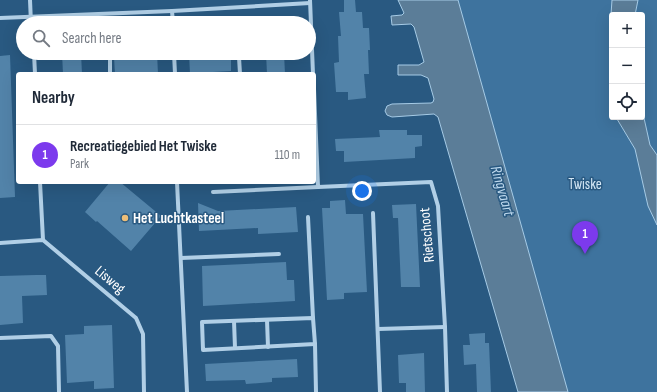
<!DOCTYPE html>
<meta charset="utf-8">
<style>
body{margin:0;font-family:"Sofia Sans Condensed",sans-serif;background:#f2f2f3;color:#1f2937}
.controls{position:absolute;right:12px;top:12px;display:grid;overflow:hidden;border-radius:4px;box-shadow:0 4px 16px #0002}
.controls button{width:36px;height:36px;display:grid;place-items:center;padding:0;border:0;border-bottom:1px solid #e0e1e3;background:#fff;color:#1f2937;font:20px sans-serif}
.you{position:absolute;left:362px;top:191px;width:14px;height:14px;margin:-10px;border:3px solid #fff;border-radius:50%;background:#1a73e8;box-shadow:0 0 0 6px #1a73e833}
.badge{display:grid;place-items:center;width:26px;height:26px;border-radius:50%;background:#7c3aed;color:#fff;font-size:13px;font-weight:700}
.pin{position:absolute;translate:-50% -33px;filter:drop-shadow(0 1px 2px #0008)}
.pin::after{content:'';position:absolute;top:21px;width:14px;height:12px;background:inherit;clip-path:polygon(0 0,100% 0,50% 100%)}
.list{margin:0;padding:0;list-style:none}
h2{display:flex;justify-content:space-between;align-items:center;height:52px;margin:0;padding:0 16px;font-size:17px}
h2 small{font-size:13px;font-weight:400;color:#747a83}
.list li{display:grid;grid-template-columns:26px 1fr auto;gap:12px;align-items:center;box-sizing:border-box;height:60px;padding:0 16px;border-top:1px solid #e0e1e3}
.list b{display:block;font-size:15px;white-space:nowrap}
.list p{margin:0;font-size:13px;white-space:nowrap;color:#747a83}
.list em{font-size:13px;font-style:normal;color:#747a83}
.icon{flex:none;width:22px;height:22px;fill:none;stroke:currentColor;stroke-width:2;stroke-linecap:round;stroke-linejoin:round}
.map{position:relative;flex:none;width:657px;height:392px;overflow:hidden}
.search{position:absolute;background:#fff;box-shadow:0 4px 16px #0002;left:16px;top:16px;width:300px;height:44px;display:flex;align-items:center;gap:10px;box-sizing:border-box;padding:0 14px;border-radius:22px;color:#747a83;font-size:15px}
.panel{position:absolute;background:#fff;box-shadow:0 4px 16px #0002;left:16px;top:72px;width:300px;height:112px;border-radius:4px}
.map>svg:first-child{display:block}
.green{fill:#3e739e;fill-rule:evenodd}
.water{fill:#5b7d98;stroke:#a6cbe6}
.building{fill:#5283a9}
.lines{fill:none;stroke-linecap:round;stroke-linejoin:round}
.street{stroke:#b1cfe6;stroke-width:4}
.poi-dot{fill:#edbe78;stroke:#295981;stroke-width:1.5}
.labels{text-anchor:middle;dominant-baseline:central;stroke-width:3;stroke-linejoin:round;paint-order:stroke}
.park-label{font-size:15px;fill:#d4e7f5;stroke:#295981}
.poi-label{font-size:15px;font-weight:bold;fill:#fff;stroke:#295981;text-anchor:start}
.street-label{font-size:15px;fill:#fff;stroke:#295981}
.water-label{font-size:16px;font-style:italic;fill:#bdd8ed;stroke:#295981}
</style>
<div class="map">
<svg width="657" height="392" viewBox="0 0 657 392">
<rect width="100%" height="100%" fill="#295981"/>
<path class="green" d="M 441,0 L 657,0 L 657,392 L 552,392 ZM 612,15 L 642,15 L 642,117 L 612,117 Z"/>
<g class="water">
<polygon points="398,0 458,0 568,392 518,392 438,117 434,114 392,117 387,115 385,111 387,106 392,104 431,103 433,102 434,99 428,78 421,75 398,75 398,65 419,65 424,62 414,27 411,24 392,25 391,16 402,15 404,13"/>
<polygon points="612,0 638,0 635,15 612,15 612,52 610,29"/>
<polygon points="642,109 650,145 657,155 657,225 648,206 635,149 617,119 617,117 642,117"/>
</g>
<g class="building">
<polygon points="344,0 355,0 356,12 362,12 363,28 369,28 370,50 368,50 369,74 364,74 366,98 348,100 348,92 336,92 334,63 339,62 338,36 341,36 339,12 344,12"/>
<polygon points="62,53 81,53 82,74 63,74"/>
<polygon points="117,53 157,53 158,74 115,74 114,57 117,57"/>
<polygon points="189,53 212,53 212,58 231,58 231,71 213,72 213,74 190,74"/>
<polygon points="266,53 284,53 285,74 267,74"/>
<polygon points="10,55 15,197 0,198 0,56"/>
<polygon points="379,130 407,130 407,135 422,135 422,146 415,147 415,158 344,162 344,151 336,151 335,139 380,137"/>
<polygon points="110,182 120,182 161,216 131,251 97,221 96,222 85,212"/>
<polygon points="345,200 346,214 363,214 367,292 344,293 344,299 327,300 322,208 330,208 330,201"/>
<polygon points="198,203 218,211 296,207 298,232 258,234 258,228 199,231"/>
<polygon points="416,204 420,287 401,287 398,218 393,218 392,205"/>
<polygon points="286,262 287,280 294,280 295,301 203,306 202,266"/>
<polygon points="36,275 46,275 47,295 22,296 23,323 0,325 0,276"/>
<polygon points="112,325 114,388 94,389 94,381 67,383 65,335 84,334 84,326"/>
<polygon points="485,333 485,343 489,343 491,392 477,392 476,364 464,365 463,345 470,345 469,334"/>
<polygon points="424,353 425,392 406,392 406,383 399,383 398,355"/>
<polygon points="297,359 298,377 272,378 272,382 246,384 245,380 206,381 205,364"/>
</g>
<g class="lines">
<g class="street">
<polyline points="30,0 31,23"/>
<polyline points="310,0 313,74"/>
<polyline points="172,11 173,23"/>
<polyline points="0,18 172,11 310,3"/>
<polyline points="34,53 35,74"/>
<polyline points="174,53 175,74"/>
<polyline points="110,54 110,74"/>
<polyline points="239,57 240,74"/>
<polyline points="314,89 318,187 431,182 438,206 445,327 447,392"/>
<polyline points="40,182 43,240"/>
<polyline points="177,182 187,392"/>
<polyline points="213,192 318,187"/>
<polyline points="373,213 380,392"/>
<polyline points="308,217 313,318"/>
<polyline points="0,243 43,240 136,318 143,334 144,392"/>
<polyline points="181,258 279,254"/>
<polygon points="313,318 315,344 203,350 202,322"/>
<polyline points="267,320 268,347"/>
<polyline points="234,321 235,348"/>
<polyline points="378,329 445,327"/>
<polyline points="0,338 51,336 58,346 59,392"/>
<polyline points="315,344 316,392"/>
</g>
</g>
<circle class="poi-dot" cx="125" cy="218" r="4"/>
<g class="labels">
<g class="park-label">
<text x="585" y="184">Twiske</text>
</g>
<g class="poi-label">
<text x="133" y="218">Het Luchtkasteel</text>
</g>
<g class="street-label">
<text transform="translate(427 235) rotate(-95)">Rietschoot</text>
<text transform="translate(110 280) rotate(40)">Lisweg</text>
</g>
<g class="water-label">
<text transform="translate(502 191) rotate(74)">Ringvaart</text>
</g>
</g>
</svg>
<div class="controls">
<button>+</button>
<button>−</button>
<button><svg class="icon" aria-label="locate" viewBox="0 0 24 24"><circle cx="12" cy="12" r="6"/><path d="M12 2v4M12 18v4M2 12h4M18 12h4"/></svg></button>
</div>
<div class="you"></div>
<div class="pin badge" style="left:585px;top:254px">1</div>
<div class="search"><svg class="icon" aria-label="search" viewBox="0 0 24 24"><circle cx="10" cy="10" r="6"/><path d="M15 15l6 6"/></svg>Search here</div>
<section class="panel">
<h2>Nearby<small></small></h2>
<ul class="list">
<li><span class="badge">1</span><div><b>Recreatiegebied Het Twiske</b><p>Park</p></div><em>110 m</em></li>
</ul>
</section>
</div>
